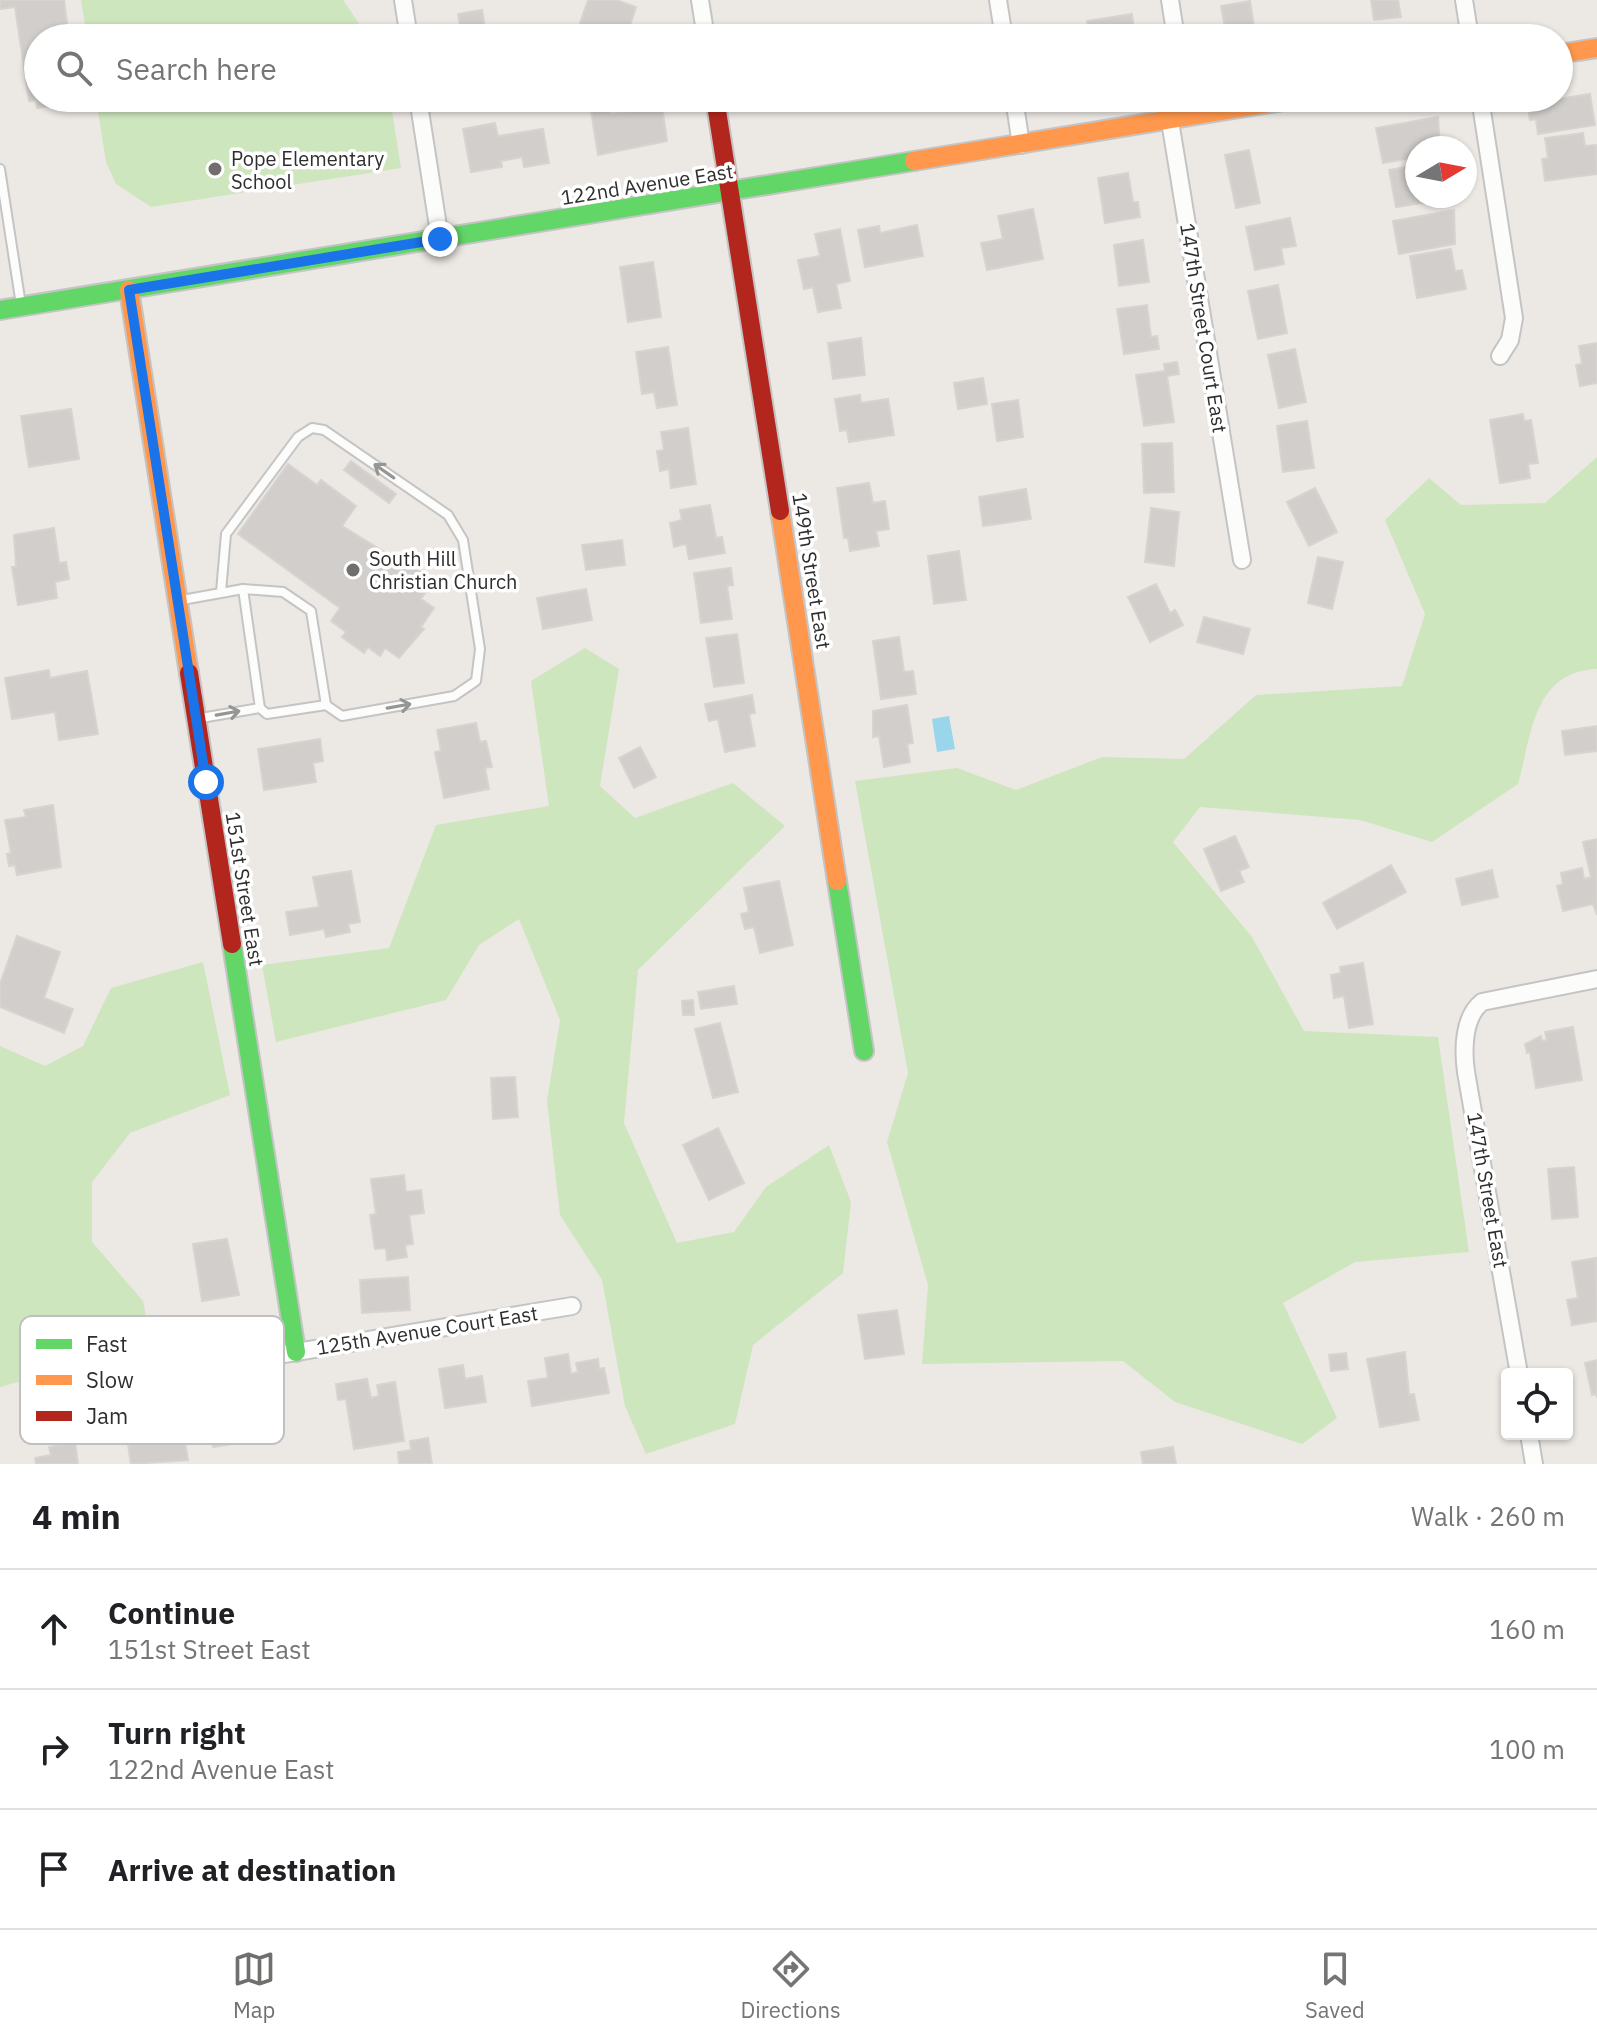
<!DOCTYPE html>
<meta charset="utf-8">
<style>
body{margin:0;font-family:"IBM Plex Sans",sans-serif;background:#f6f6f6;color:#202124}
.controls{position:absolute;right:24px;bottom:24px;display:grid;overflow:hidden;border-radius:8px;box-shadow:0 2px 6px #0004}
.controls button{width:72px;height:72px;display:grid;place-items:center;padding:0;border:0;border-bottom:2px solid #e0e0e0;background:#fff;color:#202124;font:40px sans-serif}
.compass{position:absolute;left:1405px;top:136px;width:72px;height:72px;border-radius:50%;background:#fff;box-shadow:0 2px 6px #0004;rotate:80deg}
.stop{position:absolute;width:24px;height:24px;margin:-18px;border:6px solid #1a73e8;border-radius:50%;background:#fff}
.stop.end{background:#1a73e8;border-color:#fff;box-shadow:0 2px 8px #0008}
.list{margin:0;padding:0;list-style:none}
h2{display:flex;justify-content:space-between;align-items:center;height:104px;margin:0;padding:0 32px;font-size:34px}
h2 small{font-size:26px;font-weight:400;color:#757577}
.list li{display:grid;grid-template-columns:52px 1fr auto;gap:24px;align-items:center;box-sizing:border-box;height:120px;padding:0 32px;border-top:2px solid #e0e0e0}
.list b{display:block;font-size:30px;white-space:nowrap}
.list p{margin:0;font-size:26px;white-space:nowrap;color:#757577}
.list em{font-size:26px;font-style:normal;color:#757577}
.icon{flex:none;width:44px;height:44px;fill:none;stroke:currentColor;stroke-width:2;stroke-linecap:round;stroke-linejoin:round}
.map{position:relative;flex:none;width:1597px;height:1464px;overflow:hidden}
.search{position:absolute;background:#fff;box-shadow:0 2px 6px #0004;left:24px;right:24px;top:24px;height:88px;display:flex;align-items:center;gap:20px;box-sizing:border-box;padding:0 28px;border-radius:44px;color:#757577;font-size:30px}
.sheet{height:464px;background:#fff}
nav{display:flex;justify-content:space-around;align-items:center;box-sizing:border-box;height:112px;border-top:2px solid #e0e0e0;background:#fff;font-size:22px;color:#757577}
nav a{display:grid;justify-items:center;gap:4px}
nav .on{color:#706f6e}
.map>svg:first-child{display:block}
.green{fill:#cee6be}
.water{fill:#99d6ec}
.building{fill:#d1cecb;stroke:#d7d4d0;stroke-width:2}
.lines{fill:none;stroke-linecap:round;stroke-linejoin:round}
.lane-casing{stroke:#c5c4c5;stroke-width:12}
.street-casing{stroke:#c5c4c5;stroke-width:20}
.fast-casing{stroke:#c5c4c5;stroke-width:22}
.slow-casing{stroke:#c5c4c5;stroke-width:22}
.jam-casing{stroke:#c5c4c5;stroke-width:22}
.lane{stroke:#fcfcfb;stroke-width:8}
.street{stroke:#fcfcfb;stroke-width:16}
.fast{stroke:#63d668;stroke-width:18}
.slow{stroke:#ff974d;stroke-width:18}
.jam{stroke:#b3261e;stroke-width:18}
.oneway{stroke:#959594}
.route{stroke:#1a73e8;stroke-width:10}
.poi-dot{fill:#706f6e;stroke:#fff;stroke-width:3}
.labels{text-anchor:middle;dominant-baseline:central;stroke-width:7;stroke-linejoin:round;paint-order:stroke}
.poi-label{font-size:20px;fill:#2e2e2e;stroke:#fff;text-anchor:start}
.street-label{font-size:20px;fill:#2e2e2e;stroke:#fff}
.key{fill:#fff;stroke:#c0c0c0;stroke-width:2}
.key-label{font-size:22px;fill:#2e2e2e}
</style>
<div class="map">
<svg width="1597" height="1464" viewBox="0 0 1597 1464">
<rect width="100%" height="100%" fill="#ece8e4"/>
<g class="green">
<polygon points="81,0 343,0 369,38 87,38"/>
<polygon points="96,98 390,98 401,168 151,207 116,184 106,162"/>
<path d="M 1597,457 L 1597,669 C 1533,672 1532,734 1518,784 L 1432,842 L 1360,820 L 1200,807 L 1173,842 L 1252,937 L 1304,1031 L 1438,1037 L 1469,1252 L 1355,1262 L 1283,1303 L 1337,1418 L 1302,1444 L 1175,1402 L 1123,1361 L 922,1364 L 928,1285 L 887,1142 L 908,1073 L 855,781 L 957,768 L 1016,790 L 1102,757 L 1184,759 L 1256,695 L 1402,686 L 1425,614 L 1385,520 L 1429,478 L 1461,505 L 1545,503 Z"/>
<polygon points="585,648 619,669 600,786 635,818 733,783 785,826 638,970 624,1123 677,1243 734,1232 766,1187 829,1145 851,1202 843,1273 753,1345 735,1424 646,1454 625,1406 602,1280 560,1215 547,1101 560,1020 519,919 479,945 446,1000 276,1042 262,965 389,948 436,825 549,806 531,681"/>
<polygon points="203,962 230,1095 130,1133 92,1182 92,1242 143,1301 152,1345 0,1387 0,1046 45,1066 83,1046 111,988"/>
</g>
<polygon class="water" points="949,716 955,749 937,752 932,719"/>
<g class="building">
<polygon points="0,0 64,0 69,38 38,38 38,98 78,98 79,102 37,108 36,100 29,101 15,7 0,9"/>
<polygon points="588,0 616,0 636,7 626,38 575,38"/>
<polygon points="1371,0 1398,0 1401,17 1374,20"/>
<polygon points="1250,1 1256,38 1227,38 1221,6"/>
<polygon points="482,10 486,33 462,37 458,14"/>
<polygon points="1132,14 1135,38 1090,38 1087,21"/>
<polygon points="1590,94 1595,125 1538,134 1536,119 1530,120 1527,104"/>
<polygon points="770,98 816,98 816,102 770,100"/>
<polygon points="662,106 667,141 598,155 591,110 610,107 611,114"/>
<polygon points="1438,117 1440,148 1417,148 1417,157 1383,163 1376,128"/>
<polygon points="495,123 498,136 543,129 549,163 524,167 522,157 501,161 502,167 471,172 463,129"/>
<polygon points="1583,133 1585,146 1596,145 1597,174 1545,181 1542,159 1548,158 1545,138"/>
<polygon points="1249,150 1260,203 1236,208 1225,155"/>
<polygon points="1417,165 1417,196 1453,198 1396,207 1389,170"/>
<polygon points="1128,173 1133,202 1138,202 1140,217 1105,223 1098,178"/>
<polygon points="1033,209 1043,259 987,270 981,243 1003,239 998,216"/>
<polygon points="1454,210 1455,244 1399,254 1393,221"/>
<polygon points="1290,218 1296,246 1281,248 1284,264 1255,270 1246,227"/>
<polygon points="917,225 923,256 865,267 858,230 879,226 880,233"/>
<polygon points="840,229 850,281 836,284 841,308 818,312 813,287 804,289 798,260 820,256 815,234"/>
<polygon points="1143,240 1149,282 1119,286 1114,245"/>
<polygon points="1451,249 1455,271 1462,270 1466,289 1417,298 1410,256"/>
<polygon points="653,262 661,317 628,322 620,267"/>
<polygon points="1278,285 1287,333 1258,339 1248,291"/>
<polygon points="1147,305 1151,337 1157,336 1159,349 1124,354 1117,309"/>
<polygon points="861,338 865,375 833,379 828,343"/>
<polygon points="1597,343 1597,383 1580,386 1576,365 1582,364 1579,346"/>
<polygon points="668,347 677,405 657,408 654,392 642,394 636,352"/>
<polygon points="1295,349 1306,402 1279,408 1268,355"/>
<polygon points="1177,362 1179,374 1167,376 1174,422 1144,426 1136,375 1165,371 1164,364"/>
<polygon points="983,378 987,404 958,409 954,383"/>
<polygon points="860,395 861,403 888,399 894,435 849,442 847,430 840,431 835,399"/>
<polygon points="1018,400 1023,437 997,441 992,404"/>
<polygon points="71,409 79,459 29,467 21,416"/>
<polygon points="1523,414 1524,421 1531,420 1538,463 1528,464 1530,478 1500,483 1490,420"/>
<polygon points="1307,421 1314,468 1283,472 1277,426"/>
<polygon points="688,428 696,484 671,488 669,469 660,471 657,451 664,450 661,432"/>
<polygon points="1172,443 1174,492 1144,493 1142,444"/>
<polygon points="351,461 396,494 389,503 344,470"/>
<polygon points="288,464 317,485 321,480 356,506 342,526 396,559 398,556 433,581 421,599 434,608 421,627 424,629 399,658 385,648 380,656 368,647 364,653 342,637 346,632 331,621 340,608 238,534"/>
<polygon points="869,483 873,503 885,501 889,529 876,531 879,546 850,551 848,538 844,538 837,488"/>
<polygon points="1315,488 1337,532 1309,546 1287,502"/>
<polygon points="1026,489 1031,519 983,526 979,497"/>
<polygon points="710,505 716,538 722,537 725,553 689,559 686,544 674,547 670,523 682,520 680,510"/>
<polygon points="1151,508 1179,512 1174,566 1145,562"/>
<polygon points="54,528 59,563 66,562 69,579 55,582 57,598 18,605 12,567 16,567 14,535"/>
<polygon points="622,540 625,565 586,570 582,545"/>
<polygon points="959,551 966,600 934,604 928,556"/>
<polygon points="1318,557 1343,562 1332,609 1308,603"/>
<polygon points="731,568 733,585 727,586 732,619 701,623 694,573"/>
<polygon points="1156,584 1170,613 1175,610 1183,625 1150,642 1128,597"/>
<polygon points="586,589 592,620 543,629 537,598"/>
<polygon points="1204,617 1250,629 1243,654 1197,642"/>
<polygon points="737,634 744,683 714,687 706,638"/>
<polygon points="899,637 904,672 913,671 916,694 881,699 873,641"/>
<polygon points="49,670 50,678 87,671 98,734 59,740 55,712 12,719 5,678"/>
<polygon points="752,695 755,713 749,714 755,746 725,752 718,719 709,721 705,704"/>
<polygon points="907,705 913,743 907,744 910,762 884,767 879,736 873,737 873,711"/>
<polygon points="476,723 480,742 486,741 492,767 485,768 489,789 444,798 435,752 441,751 437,730"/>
<polygon points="1597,726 1597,751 1565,755 1562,731"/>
<polygon points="320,739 323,761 313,763 316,782 264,790 258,749"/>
<polygon points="640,747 656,777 634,788 619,758"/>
<polygon points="53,805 61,867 17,875 15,865 9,866 7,854 11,853 5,820 26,817 24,810"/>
<polygon points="1235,836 1249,867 1239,871 1244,882 1221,891 1204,849"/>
<polygon points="1597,839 1597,915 1593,904 1563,911 1557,886 1563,884 1561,873 1582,868 1584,879 1591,877 1583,842"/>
<polygon points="1391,865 1406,892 1337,929 1323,903"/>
<polygon points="1492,870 1498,897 1462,905 1456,879"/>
<polygon points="351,871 360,922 348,924 350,932 326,937 324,929 290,935 286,912 319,907 313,877"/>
<polygon points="779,881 793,945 760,953 754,927 745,929 741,914 749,912 744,888"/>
<polygon points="17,936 60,952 44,998 73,1009 64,1033 0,1007 0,984"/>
<polygon points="1363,963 1373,1024 1349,1028 1344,996 1334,998 1331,975 1341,973 1340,967"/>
<polygon points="734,986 737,1004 701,1009 698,992"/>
<polygon points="693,1000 694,1015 683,1015 682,1001"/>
<polygon points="720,1023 738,1092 713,1098 695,1029"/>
<polygon points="1573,1027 1582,1080 1536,1088 1530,1052 1527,1053 1525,1044 1541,1036 1542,1041 1547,1040 1545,1032"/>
<polygon points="515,1077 518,1117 493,1119 491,1078"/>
<polygon points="718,1128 744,1183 709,1200 683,1145"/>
<polygon points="1574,1167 1578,1217 1552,1219 1548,1169"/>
<polygon points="404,1175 406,1192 421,1190 424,1213 409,1215 413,1244 405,1245 407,1257 387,1260 386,1248 375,1249 370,1215 376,1214 371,1179"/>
<polygon points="227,1239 239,1295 202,1301 193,1244"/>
<polygon points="1596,1258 1597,1321 1572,1325 1567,1300 1578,1298 1572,1262"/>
<polygon points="408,1277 410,1310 362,1313 360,1280"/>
<polygon points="897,1310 904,1354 865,1359 858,1315"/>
<polygon points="1405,1352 1409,1395 1414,1394 1419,1420 1380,1427 1367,1359"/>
<polygon points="1346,1353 1348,1369 1331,1371 1329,1355"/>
<polygon points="568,1354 571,1374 578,1372 576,1363 598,1359 599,1369 604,1368 609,1393 532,1406 528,1381 548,1378 545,1358"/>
<polygon points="1597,1360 1597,1398 1596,1394 1592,1395 1585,1363"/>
<polygon points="463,1365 465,1379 482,1376 486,1402 445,1408 439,1369"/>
<polygon points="367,1379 371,1398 379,1396 377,1385 395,1382 404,1441 354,1449 346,1399 338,1400 336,1384"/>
<polygon points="233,1403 235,1413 252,1410 257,1440 213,1447 207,1407"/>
<polygon points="151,1421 153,1438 159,1436 158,1429 178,1426 180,1436 184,1436 188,1460 131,1464 125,1425"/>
<polygon points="428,1438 432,1464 399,1464 398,1452 411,1450 410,1441"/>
<polygon points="75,1442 78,1464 36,1464 35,1458 51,1455 49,1447"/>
<polygon points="1173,1447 1176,1464 1143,1464 1141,1452"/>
</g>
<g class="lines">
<g class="lane-casing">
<g id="lane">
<polyline points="0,169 21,305"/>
<polyline points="221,592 226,534 298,437 312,428 324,430 448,515 463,540 480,649 476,681 454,696 342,716 326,705 267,714 260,708 243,589"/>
<polyline points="182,600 243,589 283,592 311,611 326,705"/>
<polyline points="201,718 260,708"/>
</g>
</g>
<g class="street-casing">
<g id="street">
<polyline points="403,0 409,38"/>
<polyline points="700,0 706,38"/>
<polyline points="998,0 1004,38"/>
<polyline points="1170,0 1176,38"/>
<polyline points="1464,0 1470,38"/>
<polyline points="418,98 440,239"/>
<polyline points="1014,98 1021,145"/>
<polyline points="1182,98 1170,121 1242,560"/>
<polyline points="1480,98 1514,318 1510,340 1500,356"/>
<path d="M 1519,1374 L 1466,1072 C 1463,1050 1463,1017 1482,1002 L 1597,979"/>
<polyline points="46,1394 572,1306"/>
<polyline points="1529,1434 1534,1464"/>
</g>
</g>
<g class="fast-casing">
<g id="fast">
<polyline points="0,310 914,161"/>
<polyline points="837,881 864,1051"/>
<polyline points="232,944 296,1352"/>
</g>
</g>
<g class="slow-casing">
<g id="slow">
<polyline points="1559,54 1597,48"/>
<polyline points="914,161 1301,98"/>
<polyline points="129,290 189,673"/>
<polyline points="780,511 837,881"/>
</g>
</g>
<g class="jam-casing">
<g id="jam">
<polyline points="715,98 780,511"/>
<polyline points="189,673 232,944"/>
</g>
</g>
<use href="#lane" class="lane"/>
<use href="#street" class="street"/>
<use href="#fast" class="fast"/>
<use href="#slow" class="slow"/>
<use href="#jam" class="jam"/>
</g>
<defs><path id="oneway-shaft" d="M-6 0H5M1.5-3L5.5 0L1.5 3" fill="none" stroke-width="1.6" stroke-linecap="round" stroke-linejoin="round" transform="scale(2)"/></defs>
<g class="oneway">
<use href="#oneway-shaft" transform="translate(384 471) rotate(-145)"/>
<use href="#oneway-shaft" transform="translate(399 706) rotate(-10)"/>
<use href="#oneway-shaft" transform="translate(228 713) rotate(-10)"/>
</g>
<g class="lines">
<polyline class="route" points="206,782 129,290 440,239"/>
</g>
<g class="poi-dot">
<circle cx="215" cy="169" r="8"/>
<circle cx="353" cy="570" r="8"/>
</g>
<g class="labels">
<g class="poi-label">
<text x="231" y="158">Pope Elementary<tspan x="231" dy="23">School</tspan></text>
<text x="369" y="558">South Hill<tspan x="369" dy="23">Christian Church</tspan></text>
</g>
<g class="street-label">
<text transform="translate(647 184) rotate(-9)">122nd Avenue East</text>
<text transform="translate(1204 328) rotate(81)">147th Street Court East</text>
<text transform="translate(812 571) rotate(81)">149th Street East</text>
<text transform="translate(245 889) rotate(81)">151st Street East</text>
<text transform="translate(1488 1190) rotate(80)">147th Street East</text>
<text transform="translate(427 1330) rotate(-9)">125th Avenue Court East</text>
</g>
</g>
<rect x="20" y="1316" width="264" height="128" rx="12" class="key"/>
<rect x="36" y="1339" width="36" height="10" fill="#63d668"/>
<rect x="36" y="1375" width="36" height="10" fill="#ff974d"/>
<rect x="36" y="1411" width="36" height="10" fill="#b3261e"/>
<g class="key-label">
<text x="86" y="1352">Fast</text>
<text x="86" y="1388">Slow</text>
<text x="86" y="1424">Jam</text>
</g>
</svg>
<div class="controls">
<button><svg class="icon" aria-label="locate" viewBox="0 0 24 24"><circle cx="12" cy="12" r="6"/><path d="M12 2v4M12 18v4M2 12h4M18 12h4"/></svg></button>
</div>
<svg class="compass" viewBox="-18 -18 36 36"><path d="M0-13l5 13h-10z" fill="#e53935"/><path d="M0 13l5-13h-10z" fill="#757577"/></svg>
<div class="stop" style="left:206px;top:782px"></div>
<div class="stop end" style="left:440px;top:239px"></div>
<div class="search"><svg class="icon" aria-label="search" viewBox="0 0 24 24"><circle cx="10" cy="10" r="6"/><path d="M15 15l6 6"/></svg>Search here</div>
</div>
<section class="sheet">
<h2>4 min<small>Walk · 260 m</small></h2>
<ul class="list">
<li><svg class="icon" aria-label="ahead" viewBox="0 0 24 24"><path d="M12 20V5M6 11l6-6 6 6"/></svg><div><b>Continue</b><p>151st Street East</p></div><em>160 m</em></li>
<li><svg class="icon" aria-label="right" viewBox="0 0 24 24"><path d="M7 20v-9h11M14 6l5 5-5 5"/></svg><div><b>Turn right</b><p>122nd Avenue East</p></div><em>100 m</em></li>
<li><svg class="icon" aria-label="arrive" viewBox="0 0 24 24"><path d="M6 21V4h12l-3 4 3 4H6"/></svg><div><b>Arrive at destination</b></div></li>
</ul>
</section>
<nav>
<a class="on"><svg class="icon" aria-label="map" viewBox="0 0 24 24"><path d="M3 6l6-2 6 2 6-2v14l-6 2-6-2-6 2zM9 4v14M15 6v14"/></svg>Map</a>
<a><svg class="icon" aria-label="directions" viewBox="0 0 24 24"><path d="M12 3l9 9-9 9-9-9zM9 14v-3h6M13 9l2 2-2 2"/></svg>Directions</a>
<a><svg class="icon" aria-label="saved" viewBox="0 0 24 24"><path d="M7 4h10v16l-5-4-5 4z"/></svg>Saved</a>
</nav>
